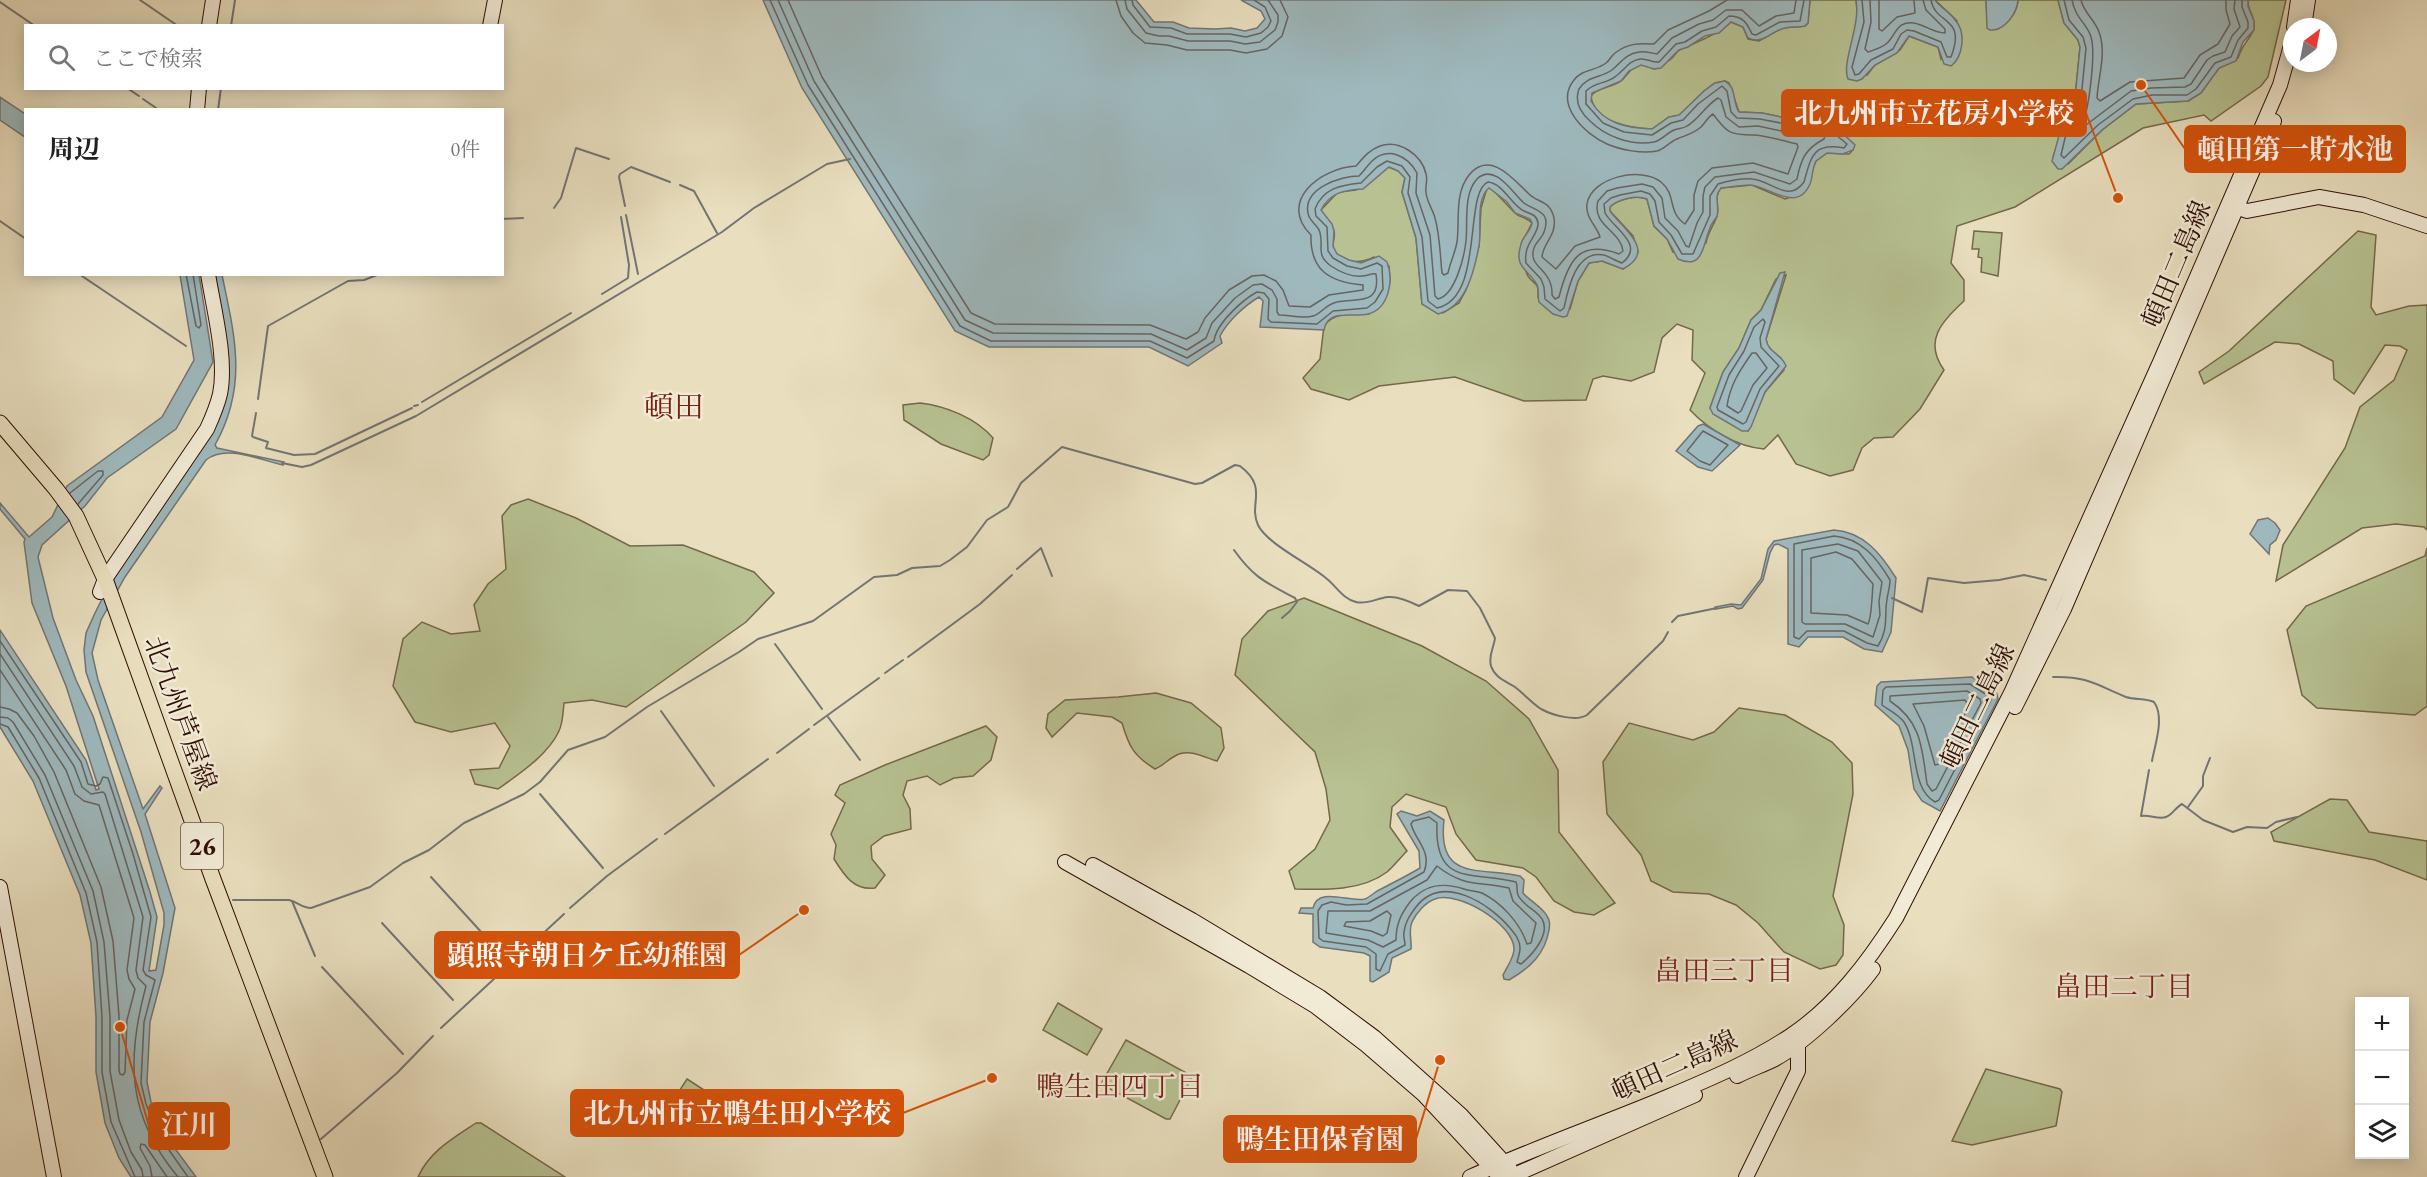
<!DOCTYPE html>
<html lang="ja">
<meta charset="utf-8">
<style>
body{margin:0;font-family:"EB Garamond","Noto Serif JP",serif;background:#f2f2f2;color:#222}
.controls{position:absolute;right:18px;bottom:18px;display:grid;overflow:hidden;border-radius:0px;box-shadow:0 3px 15px #0003}
.controls button{width:54px;height:54px;display:grid;place-items:center;padding:0;border:0;border-bottom:2px solid #e0e0e0;background:#fff;color:#222;font:30px sans-serif}
.compass{position:absolute;left:2283px;top:18px;width:54px;height:54px;border-radius:50%;background:#fff;box-shadow:0 3px 15px #0003;rotate:32deg}
.list{margin:0;padding:0;list-style:none}
h2{display:flex;justify-content:space-between;align-items:center;height:78px;margin:0;padding:0 24px;font-size:26px}
h2 small{font-size:20px;font-weight:400;color:#767676}
.icon{flex:none;width:33px;height:33px;fill:none;stroke:currentColor;stroke-width:2;stroke-linecap:round;stroke-linejoin:round}
.map{position:relative;flex:none;width:2427px;height:1177px;overflow:hidden}
.search{position:absolute;background:#fff;box-shadow:0 3px 15px #0003;left:24px;top:24px;width:480px;height:66px;display:flex;align-items:center;gap:15px;box-sizing:border-box;padding:0 21px;border-radius:0px;color:#767676;font-size:22px}
.panel{position:absolute;background:#fff;box-shadow:0 3px 15px #0003;left:24px;top:108px;width:480px;height:168px;border-radius:0px}
.map>svg:first-child{display:block}
.green{fill:#b7c191;stroke:#74684a;stroke-width:1.5;fill-rule:evenodd}
.water{fill:#9eb9be;stroke:#727574;stroke-width:1.5}
.lines{fill:none;stroke-linecap:round;stroke-linejoin:round}
.shore{stroke:#676461;stroke-width:1.5}
.stream{stroke:#727574;stroke-width:2}
.secondary-casing{stroke:#300f04;stroke-width:16}
.primary-casing{stroke:#300f04;stroke-width:17}
.secondary{stroke:#f1ead5;stroke-width:14}
.primary{stroke:#e9dfbf;stroke-width:15}
.labels{text-anchor:middle;dominant-baseline:central;stroke-width:5;stroke-linejoin:round;paint-order:stroke}
.shield{fill:#f1ead5;stroke:#6a5143;stroke-width:1.5}
.shield-label{font-size:26px;font-weight:bold;fill:#300f04}
.street-label{font-size:27px;fill:#300f04;stroke:#f1ead5}
.neighbourhood-label{font-size:28px;fill:#7a1f14;stroke:#f1ead5}
.quarter-label{font-size:30px;fill:#7a1f14;stroke:#f1ead5}
.leader{fill:none;stroke:#d6520b;stroke-width:2}
.callout-dot{fill:#d6520b;stroke:#f1ead5;stroke-width:2}
.callout{fill:#d6520b;stroke:#d6520b;stroke-width:2}
.callout-label{font-size:28px;text-anchor:middle;font-weight:bold;fill:#fff}
</style>
<div class="map">
<svg width="2427" height="1177" viewBox="0 0 2427 1177">
<rect width="100%" height="100%" fill="#e9dfbf"/>
<filter id="stains"><feTurbulence type="fractalNoise" baseFrequency=".00333" numOctaves="4"/><feColorMatrix values="0 0 0 0 .2 0 0 0 0 .09 0 0 0 0 .02 0 0 0 .5 -.17"/></filter>
<radialGradient id="worn" r=".72"><stop offset=".6" stop-color="#630" stop-opacity="0"/><stop offset="1" stop-color="#630" stop-opacity=".3"/></radialGradient>
<g class="green">
<path d="M 1810,0 L 1856,0 L 1858,21 L 1853,45 L 1867,75 L 1875,65 L 1900,50 L 1909,36 L 1938,47 L 1941,59 L 1957,21 L 1935,0 L 1986,0 L 1987,18 L 1998,29 C 2008,19 2017,15 2018,0 L 2058,0 L 2064,23 L 2078,40 L 2080,47 L 2074,108 L 2065,122 L 2053,157 L 2068,164 L 2102,130 L 2136,104 L 2188,101 L 2201,93 L 2219,68 L 2238,58 C 2242,44 2252,37 2254,28 C 2256,18 2247,10 2248,0 L 2286,0 L 2268,77 L 2261,86 L 2211,121 L 2204,115 L 2143,128 L 2015,207 L 1957,226 L 1951,263 L 1964,280 L 1964,301 C 1942,321 1923,341 1944,370 L 1920,409 L 1893,437 L 1874,438 L 1862,448 L 1853,470 L 1830,476 L 1796,464 L 1778,435 L 1764,449 C 1737,447 1708,429 1690,410 L 1705,373 L 1692,360 L 1693,330 L 1677,324 L 1662,338 L 1654,372 L 1631,381 L 1603,376 L 1593,379 L 1586,400 L 1524,401 L 1455,377 L 1379,386 L 1349,400 L 1311,389 L 1303,378 L 1320,359 L 1324,326 C 1335,311 1353,314 1369,314 L 1390,282 L 1389,266 L 1374,257 C 1363,263 1342,265 1334,250 C 1331,244 1336,237 1334,231 C 1332,222 1324,217 1321,210 L 1338,192 L 1356,190 L 1388,167 L 1399,171 L 1405,178 L 1402,192 L 1416,238 L 1422,304 L 1443,313 L 1459,303 L 1466,290 L 1479,246 L 1481,208 L 1487,188 L 1490,187 C 1498,195 1507,205 1515,213 C 1520,218 1527,217 1532,223 L 1521,245 C 1523,254 1523,268 1528,276 C 1535,286 1539,281 1538,297 L 1570,309 L 1578,281 L 1589,263 L 1602,261 L 1623,269 L 1630,264 L 1638,252 L 1633,236 L 1610,211 L 1610,207 C 1618,199 1636,195 1647,199 L 1654,226 L 1667,239 L 1673,252 L 1706,243 C 1708,232 1714,225 1717,216 C 1720,206 1713,197 1721,188 L 1752,185 L 1785,199 C 1818,187 1804,187 1816,161 L 1827,153 L 1849,154 L 1853,150 L 1854,145 L 1809,117 L 1795,120 L 1762,113 L 1739,112 L 1729,83 L 1725,81 L 1715,83 L 1704,91 L 1679,116 L 1669,117 L 1652,129 C 1631,128 1594,123 1591,96 C 1597,87 1612,88 1621,81 C 1628,75 1630,67 1640,65 C 1645,64 1650,67 1654,69 C 1659,66 1666,63 1671,59 C 1675,56 1676,51 1681,49 C 1696,43 1720,33 1731,22 L 1743,27 L 1748,39 L 1759,41 L 1782,28 L 1805,26 L 1808,23 ZM 1786,275 L 1766,339 C 1767,349 1773,352 1781,358 L 1784,370 L 1765,392 L 1748,431 L 1710,408 L 1723,372 L 1739,348 L 1751,320 L 1761,310 L 1776,279 Z"/>
<polygon points="1974,231 2002,233 1998,276 1981,272 1982,258 1978,257 1979,249 1972,249"/>
<polygon points="2358,231 2376,235 2371,307 2376,315 2409,306 2427,305 2427,530 2424,527 2396,524 2362,528 2276,581 2283,545 2345,448 2360,407 2394,380 2407,350 2400,346 2385,345 2354,394 2334,379 2333,361 2299,344 2275,342 2204,384 2199,372 2229,351"/>
<path d="M 920,403 C 946,406 976,418 993,438 L 989,455 L 983,460 L 941,444 L 904,420 L 903,405 Z"/>
<path d="M 528,499 L 576,518 L 630,546 L 683,545 L 754,572 L 774,593 L 746,622 L 626,707 L 592,700 L 564,703 C 563,712 563,723 559,731 C 548,755 519,774 498,789 L 475,784 L 470,770 L 499,768 L 510,746 L 495,723 L 451,732 L 415,722 L 393,686 L 403,639 L 422,622 L 451,634 L 480,631 L 474,605 L 488,584 L 506,569 L 502,516 L 511,505 Z"/>
<polygon points="2427,548 2427,706 2415,715 2317,708 2302,695 2287,630 2306,606 2425,556"/>
<path d="M 1304,598 L 1422,646 L 1486,681 L 1529,719 L 1558,770 L 1559,832 L 1615,903 L 1594,915 L 1574,912 L 1554,901 L 1536,877 L 1523,868 L 1476,860 L 1456,834 L 1446,807 L 1406,794 L 1392,807 L 1390,827 L 1407,851 C 1400,858 1394,866 1387,872 C 1362,891 1325,890 1295,889 L 1289,871 L 1315,849 L 1330,820 L 1326,789 L 1315,752 L 1235,675 L 1242,639 L 1268,611 Z"/>
<path d="M 1156,693 L 1191,703 L 1221,728 L 1224,748 L 1217,761 C 1203,757 1188,748 1175,756 C 1167,760 1163,766 1155,769 C 1134,756 1129,747 1122,723 L 1112,717 L 1077,713 L 1052,737 L 1046,728 L 1048,714 L 1065,700 L 1118,697 Z"/>
<polygon points="1739,708 1785,715 1832,742 1852,763 1853,794 1833,896 1844,925 1843,955 1836,965 1820,969 1784,952 1758,923 1736,905 1709,894 1673,892 1651,881 1641,855 1607,814 1603,762 1629,723 1693,740 1714,732"/>
<path d="M 986,726 L 997,737 L 991,760 L 973,776 L 954,778 L 940,785 L 927,776 L 907,781 L 903,795 L 910,809 L 911,829 L 884,836 L 871,846 L 872,859 L 885,875 L 875,888 C 854,891 844,875 834,859 L 836,845 L 831,834 L 845,803 L 835,795 L 840,785 L 885,765 Z"/>
<polygon points="2330,799 2347,800 2369,832 2427,841 2427,880 2375,860 2274,841 2271,832"/>
<polygon points="1058,1003 1102,1029 1087,1055 1043,1030"/>
<polygon points="1126,1040 1190,1075 1191,1079 1170,1119 1166,1119 1101,1084"/>
<polygon points="1986,1069 2060,1089 2062,1092 2056,1126 1972,1145 1952,1141"/>
<polygon points="687,1079 721,1101 699,1135 665,1113"/>
<path d="M 476,1123 L 481,1123 L 565,1177 L 418,1177 C 430,1151 452,1139 476,1123 Z"/>
</g>
<g class="water">
<path d="M 763,0 L 1136,0 L 1154,22 L 1173,22 L 1189,28 L 1215,29 L 1231,28 L 1245,31 L 1257,28 L 1265,19 L 1261,11 L 1241,0 L 1810,0 L 1808,23 L 1805,26 C 1798,28 1792,26 1785,28 C 1771,31 1763,45 1748,38 L 1743,27 L 1731,22 L 1719,33 L 1705,36 L 1688,47 L 1679,50 L 1661,68 L 1654,69 L 1641,65 L 1629,71 L 1621,81 L 1592,93 L 1591,101 C 1604,124 1627,128 1652,129 L 1669,117 L 1679,115 L 1704,91 L 1715,83 L 1725,81 C 1737,88 1732,101 1739,112 L 1762,113 L 1795,120 L 1815,116 L 1834,125 L 1855,145 L 1853,150 L 1843,154 L 1827,153 L 1816,161 C 1812,168 1813,177 1810,184 C 1797,214 1769,186 1750,185 C 1741,185 1731,187 1721,188 C 1713,197 1720,206 1717,216 C 1715,220 1711,224 1710,228 C 1703,243 1704,271 1678,259 L 1667,239 L 1654,226 L 1647,199 C 1636,195 1618,199 1610,207 L 1610,211 C 1622,228 1658,251 1623,269 L 1602,261 L 1589,263 L 1578,281 L 1567,316 L 1563,317 L 1553,314 L 1539,302 C 1537,296 1540,288 1536,283 C 1526,268 1514,267 1521,244 C 1523,236 1531,231 1532,223 L 1530,219 L 1515,213 L 1507,202 L 1489,188 C 1475,199 1482,230 1479,246 C 1474,272 1466,307 1438,314 L 1422,304 L 1416,238 L 1402,192 L 1405,178 L 1398,171 L 1389,167 L 1363,189 C 1345,190 1330,192 1321,210 L 1332,224 L 1334,231 L 1333,246 L 1337,254 L 1349,260 L 1361,263 L 1379,256 L 1387,262 C 1394,280 1389,309 1368,314 C 1352,318 1328,308 1324,330 L 1260,327 L 1263,301 L 1259,297 C 1244,306 1228,321 1220,336 L 1222,343 L 1188,366 L 1149,347 L 989,347 L 955,331 L 802,88 Z"/>
<path d="M 1856,0 L 1935,0 C 1941,8 1951,13 1956,21 C 1966,33 1963,57 1951,66 L 1944,64 L 1938,47 L 1909,36 L 1897,53 L 1875,65 L 1862,79 L 1857,81 L 1848,79 C 1841,62 1861,26 1856,0 Z"/>
<path d="M 1986,0 L 2018,0 C 2017,13 2005,31 1990,30 L 1987,28 Z"/>
<polygon points="2058,0 2248,0 2248,6 2254,21 2254,30 2243,42 2236,61 2219,68 2201,93 2188,101 2136,104 2102,130 2062,169 2058,169 2052,161 2060,132 2074,108 2080,47 2078,40 2064,23"/>
<polygon points="0,97 25,114 25,137 0,120"/>
<path d="M 1785,272 L 1766,339 C 1768,353 1782,354 1786,366 L 1765,392 L 1751,427 L 1748,431 L 1742,431 L 1713,414 L 1710,408 L 1723,372 L 1739,348 L 1751,320 L 1761,310 L 1780,273 Z"/>
<path d="M 180,275 L 199,275 L 213,362 L 176,429 L 107,478 L 85,506 L 42,545 L 38,557 L 53,618 L 76,680 L 93,716 L 150,892 L 157,917 L 149,971 L 156,970 L 164,925 L 164,913 L 141,832 L 86,672 L 84,650 L 86,633 L 95,613 L 115,573 L 222,402 L 212,275 L 222,275 C 235,337 248,386 215,445 L 217,448 L 284,462 L 283,465 C 260,460 226,444 206,460 L 125,577 L 101,620 L 92,653 L 98,680 L 143,809 L 160,786 L 162,788 L 145,814 L 175,908 L 163,973 L 150,1022 L 147,1082 L 151,1102 L 162,1131 L 196,1177 L 131,1177 L 119,1158 L 105,1123 L 96,1072 L 96,1017 L 91,943 L 80,895 L 33,781 L 0,727 L 0,630 L 86,760 L 96,790 L 99,789 L 66,686 L 32,603 L 24,542 L 25,539 L 0,509 L 0,503 L 29,537 L 52,517 L 67,486 L 162,417 L 194,360 Z"/>
<polygon points="1703,424 1740,445 1712,471 1698,467 1676,451 1698,426"/>
<polygon points="2268,518 2275,523 2280,530 2276,540 2270,545 2269,554 2250,534 2258,520"/>
<path d="M 1834,530 C 1864,532 1881,554 1896,578 L 1891,632 L 1882,652 L 1864,649 L 1843,637 L 1808,637 L 1799,647 L 1788,644 L 1788,549 L 1778,544 L 1774,545 L 1770,553 L 1763,580 L 1742,608 L 1738,609 L 1733,606 L 1715,609 L 1715,607 L 1731,604 L 1741,605 L 1761,579 L 1768,549 L 1774,541 Z"/>
<polygon points="1972,677 1997,694 1998,699 1940,811 1922,801 1914,789 1908,750 1899,726 1875,705 1877,686 1881,682"/>
<path d="M 1401,811 L 1417,816 L 1430,811 L 1444,820 C 1437,881 1478,867 1520,876 L 1524,880 L 1523,893 C 1530,901 1542,907 1547,916 C 1550,921 1550,924 1549,930 C 1545,954 1530,968 1509,980 L 1504,979 L 1503,975 C 1507,967 1513,959 1514,950 C 1515,924 1457,890 1435,899 C 1426,902 1416,913 1412,922 C 1408,931 1412,940 1411,949 L 1392,958 L 1389,972 L 1373,982 L 1370,981 L 1370,956 L 1364,953 L 1320,947 L 1313,942 L 1313,914 L 1299,913 L 1301,908 L 1313,908 C 1318,886 1350,903 1365,899 C 1370,897 1376,891 1381,889 C 1394,882 1407,876 1420,868 L 1419,851 L 1397,814 Z"/>
</g>
<g class="lines">
<g class="shore">
<path d="M 770,0 L 808,85 L 960,326 L 991,341 L 1150,341 L 1187,358 L 1214,341 C 1216,324 1242,300 1257,292 L 1264,293 L 1269,299 L 1268,319 L 1271,322 L 1317,324 L 1333,311 L 1367,308 L 1375,302 L 1383,289 L 1382,266 L 1377,263 L 1361,269 L 1347,266 L 1333,258 L 1328,251 L 1327,227 L 1316,216 L 1315,209 C 1323,188 1341,185 1361,183 L 1377,167 L 1387,161 L 1402,166 L 1410,177 L 1408,193 L 1422,237 L 1428,301 L 1437,308 C 1485,298 1463,192 1488,182 C 1504,184 1511,205 1524,211 C 1531,214 1537,215 1538,223 C 1539,235 1523,243 1526,263 L 1541,279 L 1544,287 L 1545,299 L 1560,311 L 1564,308 C 1568,289 1576,249 1604,255 C 1610,257 1616,261 1622,263 C 1646,245 1613,228 1605,213 L 1604,204 L 1611,198 L 1620,195 L 1641,191 L 1650,194 L 1655,201 L 1659,222 L 1671,235 L 1682,254 L 1693,254 L 1710,215 L 1710,196 L 1718,184 C 1727,181 1742,178 1752,179 C 1771,180 1788,204 1804,182 C 1811,158 1812,142 1844,148 L 1847,144 L 1830,130 L 1815,122 L 1796,126 L 1760,119 L 1737,118 L 1731,112 L 1727,91 L 1722,86 L 1698,104 L 1683,120 L 1671,123 L 1652,135 L 1624,132 L 1603,123 L 1586,104 L 1586,91 C 1594,82 1607,84 1616,76 C 1625,70 1628,61 1640,59 C 1647,58 1652,63 1659,62 L 1676,44 L 1685,42 L 1702,31 L 1716,27 L 1729,16 C 1743,16 1747,23 1752,34 L 1756,35 L 1780,22 L 1800,21 L 1804,0"/>
<path d="M 778,0 L 814,81 L 965,320 L 993,333 L 1151,334 L 1187,350 L 1206,338 L 1212,323 L 1235,298 L 1253,285 L 1262,284 L 1272,290 L 1277,299 L 1277,312 L 1279,315 C 1289,315 1304,319 1313,316 C 1321,314 1326,304 1337,302 C 1357,298 1381,306 1376,274 C 1371,273 1368,276 1362,276 C 1352,277 1340,272 1331,266 C 1315,254 1324,247 1320,233 C 1319,225 1309,222 1308,213 C 1303,188 1341,176 1359,176 C 1364,171 1367,166 1372,161 C 1388,146 1408,156 1417,173 L 1416,193 L 1430,235 L 1435,296 L 1438,299 C 1455,295 1464,258 1466,241 C 1468,223 1463,194 1477,179 C 1495,162 1513,194 1524,203 C 1535,211 1552,211 1544,232 C 1542,238 1536,242 1534,248 C 1527,268 1553,268 1552,295 L 1555,299 L 1559,297 C 1568,261 1579,239 1619,254 L 1623,251 C 1621,231 1591,225 1598,201 L 1607,191 L 1617,188 L 1642,184 L 1653,187 L 1662,198 L 1665,218 L 1678,231 L 1686,246 L 1689,247 L 1697,223 L 1703,212 L 1703,196 L 1705,187 L 1715,177 L 1754,172 L 1790,184 L 1797,179 C 1801,159 1805,149 1824,139 L 1825,135 L 1815,130 L 1795,134 L 1758,126 L 1739,127 L 1726,117 L 1721,100 L 1718,98 C 1705,106 1699,119 1687,126 C 1683,129 1679,128 1674,130 C 1667,133 1662,140 1654,142 C 1632,146 1606,137 1590,121 C 1580,112 1574,102 1579,89 C 1587,76 1601,78 1612,70 C 1621,63 1625,54 1639,52 C 1645,51 1651,53 1657,54 L 1672,38 L 1699,24 L 1713,20 L 1726,10 L 1742,10 L 1759,26 L 1776,16 L 1794,13 L 1796,0"/>
<path d="M 788,0 L 822,77 L 971,313 L 995,324 L 1150,325 L 1186,339 L 1198,332 L 1205,318 L 1229,290 L 1252,276 L 1264,275 L 1276,281 L 1283,290 L 1289,306 L 1310,307 L 1329,295 L 1363,290 L 1363,285 C 1329,282 1310,270 1311,235 C 1277,201 1321,168 1356,166 C 1363,158 1369,150 1380,146 C 1399,139 1422,155 1426,174 C 1428,180 1425,186 1426,192 C 1426,200 1433,210 1435,218 C 1440,236 1440,254 1442,273 L 1444,275 L 1448,273 C 1450,263 1455,253 1457,242 C 1460,220 1454,194 1469,175 C 1490,149 1514,180 1529,194 C 1538,203 1550,200 1554,218 C 1557,235 1543,243 1542,257 L 1556,269 L 1575,246 L 1600,237 C 1597,226 1585,218 1587,204 C 1591,177 1642,166 1661,182 C 1677,195 1667,212 1685,224 L 1694,210 L 1694,195 L 1698,181 L 1712,168 L 1753,163 L 1788,174 L 1798,147 L 1797,144 C 1784,141 1765,135 1753,135 C 1730,135 1727,133 1713,114 C 1708,117 1705,123 1701,127 C 1693,134 1686,135 1677,139 C 1669,142 1665,149 1657,151 C 1642,154 1621,150 1607,144 C 1585,134 1554,105 1574,80 C 1582,69 1596,71 1606,63 C 1610,60 1611,56 1615,53 C 1628,43 1640,43 1654,44 L 1668,30 L 1709,11 L 1727,0"/>
<polyline points="1116,0 1121,16 1133,33 1145,43 1167,45 1187,50 1230,50 1246,53 1267,49 1282,36 1288,17 1280,0"/>
<polyline points="1125,0 1127,9 1146,33 1159,36 1169,36 1188,41 1230,41 1245,44 1260,42 1275,30 1278,22 1278,15 1268,0"/>
<polyline points="1132,0 1133,5 1150,27 1171,28 1187,34 1230,34 1246,37 1261,33 1268,27 1271,21 1265,7 1254,0"/>
<path d="M 1862,0 L 1864,22 L 1852,67 L 1855,75 L 1859,74 L 1871,60 L 1893,49 L 1901,34 L 1907,30 L 1914,31 L 1941,42 L 1947,57 L 1951,57 C 1967,16 1935,25 1931,0"/>
<path d="M 1870,0 L 1871,22 L 1865,49 L 1868,52 C 1874,50 1881,48 1886,44 C 1896,36 1896,20 1914,23 C 1925,25 1934,33 1945,33 L 1945,29 L 1926,10 L 1923,0"/>
<polyline points="1879,0 1879,29 1882,31 1897,17 1915,13 1914,0"/>
<polyline points="2064,0 2069,20 2083,37 2086,48 2080,109 2066,134 2061,155 2064,158 2098,125 2133,99 2152,95 2187,95 2196,89 2215,63 2231,57 2238,40 2248,28 2248,22 2242,7 2242,0"/>
<path d="M 2072,0 C 2076,20 2087,23 2091,37 C 2096,53 2089,107 2083,122 L 2086,125 L 2131,91 L 2151,88 L 2185,87 L 2191,84 L 2207,60 L 2213,56 L 2225,52 L 2232,36 L 2240,27 L 2234,9 L 2235,0"/>
<path d="M 2081,0 C 2084,13 2095,20 2099,32 C 2107,53 2098,77 2097,98 L 2100,101 L 2130,82 L 2184,78 L 2200,55 L 2218,44 L 2230,24 L 2226,10 L 2226,0"/>
<polyline points="186,274 196,326 199,328 201,325 193,274"/>
<polygon points="1763,319 1765,322 1760,338 1761,347 1779,366 1760,389 1746,422 1743,424 1718,410 1717,407 1729,375 1744,351 1754,327"/>
<path d="M 1756,353 L 1767,368 L 1753,385 L 1741,411 L 1738,413 L 1727,406 C 1730,385 1740,370 1752,353 Z"/>
<polygon points="1703,431 1728,445 1710,465 1700,461 1687,451"/>
<polyline points="70,493 98,471 103,471 103,475 78,504"/>
<path d="M 1834,536 C 1861,538 1877,558 1890,580 C 1890,587 1888,592 1887,599 C 1884,617 1889,628 1878,646 L 1867,643 L 1844,631 L 1807,631 L 1799,639 L 1794,637 L 1794,544 Z"/>
<polygon points="1838,544 1858,551 1882,582 1879,601 1880,615 1873,637 1845,624 1805,624 1802,622 1802,550"/>
<path d="M 1836,552 L 1852,559 L 1873,584 C 1872,594 1872,616 1868,624 L 1847,615 L 1811,613 L 1811,558 Z"/>
<polyline points="0,641 81,762 88,784 96,786 100,784 103,777 108,778 133,854 151,917 143,970 146,975 155,980 144,1022 141,1083 146,1104 157,1133 188,1177"/>
<path d="M 0,654 L 74,766 L 82,787 L 91,794 L 103,792 L 105,794 L 143,917 L 136,970 L 138,978 L 146,986 C 126,1060 127,1116 178,1177"/>
<polyline points="0,670 66,770 75,794 84,801 99,805 134,918 127,970 129,979 135,989 127,1020 125,1072 123,1075 120,1074 119,1070 119,1016 113,941 101,887 54,772 34,736 17,713 9,709 0,707"/>
<path d="M 1970,684 L 1990,697 L 1991,700 L 1939,800 L 1935,802 C 1910,788 1919,746 1904,722 C 1898,714 1889,710 1882,705 L 1883,690 L 1886,687 Z"/>
<path d="M 1967,691 L 1980,699 L 1981,703 L 1936,789 L 1932,791 L 1927,784 C 1922,749 1922,722 1890,701 L 1890,696 Z"/>
<polygon points="1965,700 1969,706 1939,764 1935,765 1924,726 1913,704"/>
<polyline points="0,717 8,718 13,722 45,775 93,891 104,942 110,1017 110,1071 119,1120 131,1152 142,1170 143,1177"/>
<polyline points="0,724 8,727 39,778 86,893 97,942 102,1017 102,1072 111,1122 135,1177"/>
<path d="M 1429,817 L 1437,823 C 1434,887 1472,871 1516,882 C 1518,886 1516,891 1518,895 C 1523,906 1537,910 1542,919 C 1551,934 1532,955 1521,964 L 1517,962 C 1518,958 1520,953 1520,948 C 1520,940 1515,934 1510,928 C 1489,903 1442,873 1416,907 C 1410,915 1405,922 1404,932 C 1403,936 1405,941 1405,945 L 1388,954 L 1380,971 L 1376,969 L 1376,954 L 1366,947 L 1323,941 L 1319,938 L 1318,911 L 1322,905 L 1331,902 L 1346,905 L 1367,904 L 1424,872 C 1432,851 1416,842 1411,824 L 1413,821 Z"/>
<path d="M 1437,866 C 1465,888 1478,881 1509,888 L 1513,901 L 1536,923 L 1531,943 L 1527,944 C 1520,923 1502,903 1482,893 C 1476,891 1469,891 1464,889 C 1443,882 1425,884 1410,902 C 1401,914 1396,924 1396,940 L 1383,947 L 1368,940 L 1326,933 L 1328,911 L 1370,911 L 1427,880 Z"/>
<polygon points="1387,911 1391,915 1387,933 1383,936 1371,931 1344,926 1346,922 1370,921"/>
<polyline points="152,1177 150,1166 140,1148 141,1144 145,1145 167,1177"/>
</g>
<g class="stream">
<polyline points="140,0 178,26"/>
<polyline points="0,2 35,26"/>
<polyline points="231,26 235,0"/>
<polyline points="127,88 139,96"/>
<polyline points="143,99 159,110"/>
<polyline points="218,110 221,88"/>
<polyline points="680,185 694,191 717,233"/>
<polyline points="625,206 619,177 620,174 631,167 670,182"/>
<polyline points="554,208 561,198 576,148 609,159"/>
<polyline points="626,215 638,274"/>
<polyline points="502,219 523,218"/>
<polyline points="0,221 26,239"/>
<polyline points="79,274 186,346"/>
<polyline points="602,294 628,278 629,265 621,217"/>
<polyline points="258,399 268,326 348,281 364,280 377,275"/>
<polyline points="422,402 571,313"/>
<polyline points="414,406 418,405"/>
<polyline points="252,436 256,413"/>
<polyline points="253,437 268,442 266,448 294,455 315,454 412,408"/>
<polyline points="282,463 302,467 311,465 416,416 684,255 722,232 754,208 827,164 850,159"/>
<path d="M 1234,550 C 1254,578 1265,582 1295,598 L 1297,602 L 1290,611 L 1282,618"/>
<polyline points="1017,569 1041,548 1052,576"/>
<polyline points="1892,598 1922,612 1928,578 1964,583 1999,580 2024,575 2046,580"/>
<polyline points="1672,622 1678,616 1717,608"/>
<polyline points="775,644 822,709"/>
<polyline points="908,657 980,604 1012,575"/>
<polyline points="885,673 903,660"/>
<path d="M 2053,677 C 2087,676 2097,685 2126,697 C 2135,700 2145,698 2154,702 C 2165,717 2155,744 2152,761"/>
<polyline points="661,711 714,786"/>
<polyline points="828,717 860,760"/>
<polyline points="814,725 879,678"/>
<polyline points="777,753 809,729"/>
<path d="M 2149,770 L 2141,816 C 2149,814 2158,820 2166,817 C 2172,815 2176,807 2182,804 L 2203,820 L 2233,832 L 2247,827 L 2267,828 L 2276,822 L 2297,817"/>
<polyline points="540,794 603,868"/>
<polyline points="2188,807 2203,786 2203,776 2210,758"/>
<polyline points="665,834 768,759"/>
<polyline points="431,877 504,957"/>
<path d="M 233,900 L 289,900 C 298,902 302,908 311,908 L 370,887 L 403,863 L 429,850 L 464,823 L 524,794 L 540,782 L 568,750 L 605,737 L 647,707 L 739,652 L 758,639 L 813,621 L 874,577 L 897,575 L 912,568 L 940,566 L 950,560 L 967,547 L 987,520 L 1008,507 L 1021,483 L 1062,447 L 1195,484 L 1202,483 L 1235,465 L 1240,466 C 1269,488 1248,503 1258,525 C 1267,544 1310,564 1327,579 C 1337,587 1343,599 1356,602 C 1367,605 1377,598 1388,597 C 1398,596 1409,601 1419,606 L 1448,590 L 1467,591 L 1480,608 L 1495,638 C 1494,647 1488,656 1491,666 C 1495,678 1506,681 1515,687 C 1524,694 1532,703 1541,709 C 1552,715 1576,722 1587,715 L 1663,641 L 1668,632"/>
<polyline points="292,901 315,956"/>
<polyline points="570,908 607,876 657,839"/>
<polyline points="382,923 453,1000"/>
<polyline points="322,967 403,1054"/>
<polyline points="441,1028 564,914"/>
<polyline points="321,1139 397,1073 433,1036"/>
</g>
<g class="secondary-casing">
<g id="secondary">
<polyline points="209,26 213,0"/>
<polyline points="490,26 495,0"/>
<polyline points="2294,27 2298,0"/>
<polyline points="2304,27 2308,0"/>
<polyline points="197,110 199,88"/>
<polyline points="2230,205 2247,211 2319,197 2364,205 2427,226"/>
<path d="M 100,592 L 105,579 L 207,429 C 212,418 217,407 220,394 C 227,359 214,311 208,274"/>
<polyline points="2015,707 2064,609 2274,121"/>
<polyline points="1065,862 1249,966 1315,1006 1366,1045 1424,1095 1500,1177"/>
<polyline points="1093,865 1192,920 1320,997 1374,1037 1461,1115 1510,1169"/>
<polyline points="0,887 54,1177"/>
<path d="M 1737,1076 C 1749,1070 1763,1065 1775,1059 C 1807,1041 1851,999 1873,969"/>
<path d="M 1470,1177 C 1532,1149 1597,1126 1660,1100 C 1705,1081 1749,1063 1790,1036 C 1835,1006 1868,962 1896,918 L 2011,693 L 2160,362 L 2280,85 L 2292,42"/>
<polyline points="1510,1177 1695,1095"/>
<polyline points="1746,1177 1798,1071 1798,1044"/>
</g>
</g>
<g class="primary-casing">
<polyline id="primary" points="0,423 56,489 76,516 105,579 213,879 325,1177"/>
</g>
<use href="#secondary" class="secondary"/>
<use href="#primary" class="primary"/>
</g>
<g class="labels">
<rect class="shield" x="181" y="823" width="42" height="46" rx="4.5"/>
<g class="shield-label">
<text x="202" y="846">26</text>
</g>
<g class="street-label">
<text transform="translate(2176 264) rotate(-67)">頓田二島線</text>
<text transform="translate(1977 706) rotate(-64)">頓田二島線</text>
<text transform="translate(181 713) rotate(70)">北九州芦屋線</text>
<text transform="translate(1674 1065) rotate(-24)">頓田二島線</text>
</g>
<g class="neighbourhood-label">
<text x="1724" y="970">畠田三丁目</text>
<text x="2124" y="986">畠田二丁目</text>
<text x="1120" y="1086">鴨生田四丁目</text>
</g>
<g class="quarter-label">
<text x="674" y="406">頓田</text>
</g>
</g>
<path class="leader" d="M2118 198L2086 113M2141 85L2185 149M804 910L739 955M992 1078L903 1113M120 1027L149 1126M1440 1060L1416 1139"/>
<g class="callout-dot">
<circle cx="2118" cy="198" r="6"/>
<circle cx="2141" cy="85" r="6"/>
<circle cx="804" cy="910" r="6"/>
<circle cx="992" cy="1078" r="6"/>
<circle cx="120" cy="1027" r="6"/>
<circle cx="1440" cy="1060" r="6"/>
</g>
<g class="callout">
<rect x="1782" y="90" width="304" height="46" rx="6"/>
<rect x="2185" y="126" width="220" height="46" rx="6"/>
<rect x="435" y="932" width="304" height="46" rx="6"/>
<rect x="571" y="1090" width="332" height="46" rx="6"/>
<rect x="149" y="1103" width="80" height="46" rx="6"/>
<rect x="1224" y="1116" width="192" height="46" rx="6"/>
</g>
<g class="callout-label">
<text x="1934" y="123">北九州市立花房小学校</text>
<text x="2295" y="159">頓田第一貯水池</text>
<text x="587" y="965">顕照寺朝日ケ丘幼稚園</text>
<text x="737" y="1123">北九州市立鴨生田小学校</text>
<text x="189" y="1135">江川</text>
<text x="1320" y="1149">鴨生田保育園</text>
</g>
<rect width="100%" height="100%" filter="url(#stains)"/>
<rect width="100%" height="100%" fill="url(#worn)"/>
</svg>
<div class="controls">
<button>+</button>
<button>−</button>
<button><svg class="icon" aria-label="layers" viewBox="0 0 24 24"><path d="M12 4l9 5-9 5-9-5zM3 14l9 5 9-5"/></svg></button>
</div>
<svg class="compass" viewBox="-18 -18 36 36"><path d="M0-13l5 13h-10z" fill="#e53935"/><path d="M0 13l5-13h-10z" fill="#767676"/></svg>
<div class="search"><svg class="icon" aria-label="search" viewBox="0 0 24 24"><circle cx="10" cy="10" r="6"/><path d="M15 15l6 6"/></svg>ここで検索</div>
<section class="panel">
<h2>周辺<small>0件</small></h2>
<ul class="list">
</ul>
</section>
</div>
